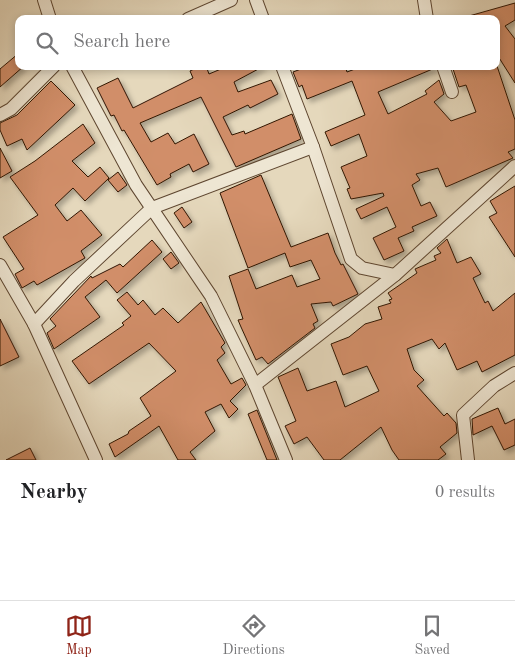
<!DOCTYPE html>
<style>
body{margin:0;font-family:"Old Standard TT",serif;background:#f6f6f6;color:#202124}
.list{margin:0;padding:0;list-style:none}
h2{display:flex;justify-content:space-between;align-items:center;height:65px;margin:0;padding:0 20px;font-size:21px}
h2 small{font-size:16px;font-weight:400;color:#757577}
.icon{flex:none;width:28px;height:28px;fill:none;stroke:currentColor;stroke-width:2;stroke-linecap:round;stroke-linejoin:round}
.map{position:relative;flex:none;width:515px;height:460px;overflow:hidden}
.search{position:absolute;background:#fff;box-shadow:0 2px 8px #0003;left:15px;right:15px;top:15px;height:55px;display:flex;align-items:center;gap:12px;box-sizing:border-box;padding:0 18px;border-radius:10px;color:#757577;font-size:19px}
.sheet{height:140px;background:#fff}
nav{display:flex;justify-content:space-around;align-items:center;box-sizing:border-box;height:70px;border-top:1px solid #e0e0e0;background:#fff;font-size:14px;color:#757577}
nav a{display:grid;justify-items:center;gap:2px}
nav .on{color:#8f2418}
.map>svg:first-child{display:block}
.building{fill:#d18e69;stroke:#311602;filter:url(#shadow)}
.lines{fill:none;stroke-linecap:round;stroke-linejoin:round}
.minor-casing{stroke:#5e4630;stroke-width:14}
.minor{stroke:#eee6d3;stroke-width:12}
</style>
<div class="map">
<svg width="515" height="460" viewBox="0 0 515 460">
<defs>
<filter id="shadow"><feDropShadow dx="3.5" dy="3.5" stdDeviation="2.5" flood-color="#0004"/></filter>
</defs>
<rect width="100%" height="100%" fill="#e5d8bc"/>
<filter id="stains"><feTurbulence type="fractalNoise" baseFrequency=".004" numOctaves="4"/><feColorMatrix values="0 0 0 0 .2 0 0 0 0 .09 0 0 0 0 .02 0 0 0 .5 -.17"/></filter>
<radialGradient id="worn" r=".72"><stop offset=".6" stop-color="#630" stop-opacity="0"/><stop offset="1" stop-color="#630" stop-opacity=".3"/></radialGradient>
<g class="building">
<polygon points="515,3 515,20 505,26 515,39 515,83 496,53 496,19 470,19 469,16"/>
<polygon points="19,53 19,66 24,66 0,87 0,69"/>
<polygon points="200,66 206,66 209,74 228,66 264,66 234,82 238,92 271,80 278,94 250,108 248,105 223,117 232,135 244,131 245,134 292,114 301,139 236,167 201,97 140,123 151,142 168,133 175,144 194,134 209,164 193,172 189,164 170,174 171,177 157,185 124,130 122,131 114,115 111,116 97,88 118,78 133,108 193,78 190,71"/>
<polygon points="309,66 345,66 347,72 363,66 435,66 435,68 378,92 388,114 427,94 425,91 439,80 444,94 434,102 451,121 476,112 466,85 459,87 453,69 456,66 497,66 515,120 515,149 508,152 513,158 446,187 438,168 416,174 420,180 412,185 421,206 430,202 437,216 412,227 414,231 398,238 404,251 384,260 373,238 396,227 387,207 361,219 356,209 384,196 383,193 351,199 347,189 350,188 341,167 367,156 359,134 331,146 325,132 365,115 352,81 307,99 302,85 299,87 293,72"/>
<polygon points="51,81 75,105 27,150 22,139 7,146 0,130 0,123 17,115"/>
<polygon points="83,124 95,143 72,161 88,177 100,167 109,178 85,201 73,188 55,205 67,221 81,210 102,235 81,251 85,258 37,285 34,281 22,288 15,274 24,269 3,237 38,215 10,177 35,161"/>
<polygon points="0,148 12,171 0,178"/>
<polygon points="118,172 127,185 118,192 108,180"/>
<polygon points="261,175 291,247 328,233 335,253 341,265 343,264 358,294 333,306 331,302 311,304 318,321 313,324 315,328 268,364 262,357 256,360 241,327 238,320 243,319 229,276 248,269 256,289 292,275 297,287 320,279 311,260 290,267 285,253 248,268 220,193"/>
<polygon points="515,186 515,257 489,217 497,213 490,201"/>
<polygon points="182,207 192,222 184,228 174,213"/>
<polygon points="447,239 457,263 471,257 481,274 473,278 485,303 488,301 493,311 515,293 515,355 482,372 477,361 457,370 445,343 439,349 432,339 407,349 414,370 424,380 417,386 444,416 447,413 456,423 457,433 440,447 446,454 438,460 399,460 392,450 381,427 340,460 324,460 307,437 294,444 285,426 296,421 278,377 298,368 307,391 336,381 345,407 379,391 367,366 343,375 331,344 349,337 365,324 382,319 378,307 391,303 389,300 392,299 388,293 417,273 415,269 436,260 434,256 441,253 437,248"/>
<polygon points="152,240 162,252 117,293 106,280 85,297 100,317 54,349 47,333 56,326 50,319 91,276 92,278 120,264 123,267"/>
<polygon points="171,252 179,263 171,269 163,259"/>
<polygon points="127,292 138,305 143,300 155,315 163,308 178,323 201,302 225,343 221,347 225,353 217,360 231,384 242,378 246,385 230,401 238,409 229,418 221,404 205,412 215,431 190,452 196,460 178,460 159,426 115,457 109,444 128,434 129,431 151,416 140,398 176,371 149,343 89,384 72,361 124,325 122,323 131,316 117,300"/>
<polygon points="0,319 19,357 0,366"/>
<polygon points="498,408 505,424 515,419 515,445 504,450 492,426 473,435 472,419"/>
<polygon points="257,410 277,460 267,460 248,414"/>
<polygon points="30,448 36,460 6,460"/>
</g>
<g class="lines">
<g class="minor-casing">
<g id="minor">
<polyline points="44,0 50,19"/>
<polyline points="256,0 263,19"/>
<polyline points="424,0 427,19"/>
<polyline points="188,19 231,0"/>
<polyline points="72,66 136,185 211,296 255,385 286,460"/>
<polyline points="282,66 313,147 351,259 362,268 395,275"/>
<polyline points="443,66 452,92"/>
<polyline points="0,115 11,109 54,66"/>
<polyline points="0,265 34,324 96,460"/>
<polyline points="34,324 74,281 152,208 313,147"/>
<polyline points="255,385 395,275 515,166"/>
<polyline points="468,460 463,415 494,386 515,373"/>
</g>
</g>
<use href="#minor" class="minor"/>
</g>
<rect width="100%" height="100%" filter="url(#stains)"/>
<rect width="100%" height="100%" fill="url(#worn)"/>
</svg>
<div class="search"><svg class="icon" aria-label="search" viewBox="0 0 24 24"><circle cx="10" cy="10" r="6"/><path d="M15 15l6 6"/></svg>Search here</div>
</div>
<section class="sheet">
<h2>Nearby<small>0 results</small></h2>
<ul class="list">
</ul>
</section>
<nav>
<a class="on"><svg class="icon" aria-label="map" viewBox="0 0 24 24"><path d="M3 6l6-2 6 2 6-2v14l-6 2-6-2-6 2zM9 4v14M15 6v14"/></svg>Map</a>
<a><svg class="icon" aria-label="directions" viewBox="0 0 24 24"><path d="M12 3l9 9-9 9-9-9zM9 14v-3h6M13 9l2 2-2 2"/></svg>Directions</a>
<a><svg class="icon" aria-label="saved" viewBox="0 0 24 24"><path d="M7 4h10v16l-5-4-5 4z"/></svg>Saved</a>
</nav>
